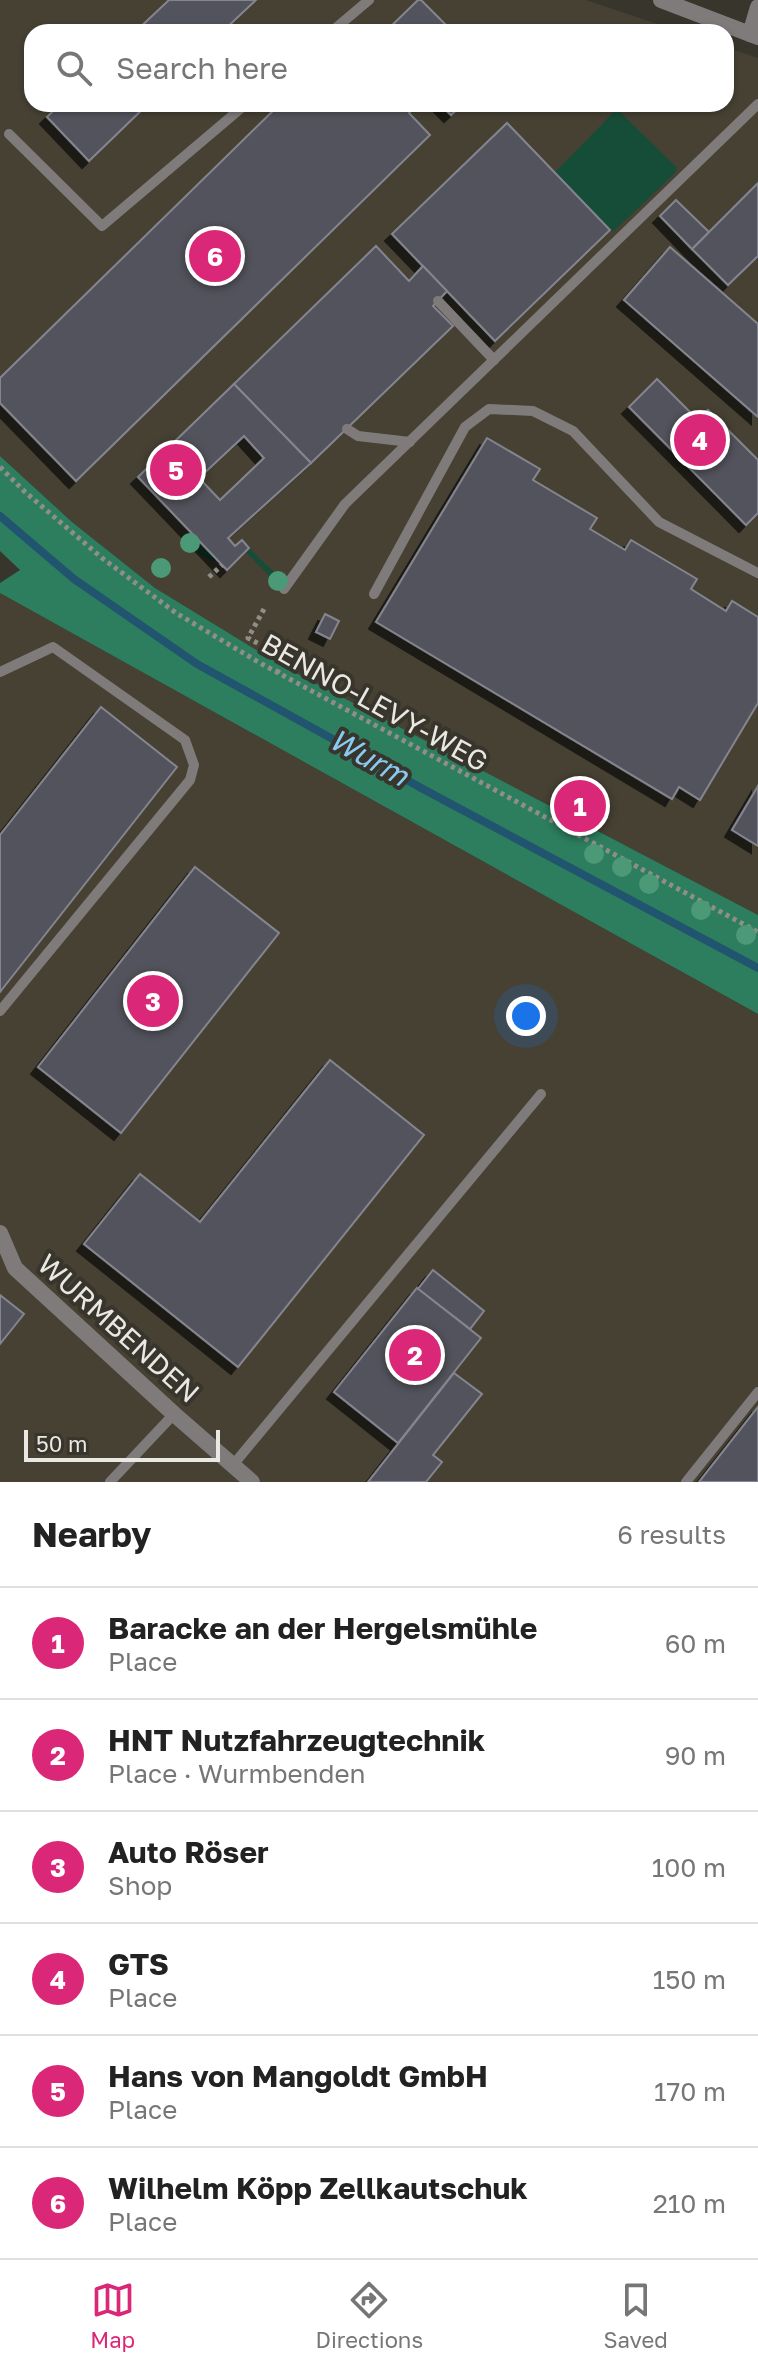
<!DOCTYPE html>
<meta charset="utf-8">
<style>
body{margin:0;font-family:"Golos Text",sans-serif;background:#f2f2f2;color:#222}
.scale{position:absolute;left:24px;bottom:20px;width:196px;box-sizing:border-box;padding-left:8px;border:4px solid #eae8e3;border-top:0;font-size:22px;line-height:28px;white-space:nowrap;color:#eae8e3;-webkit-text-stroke:6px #38352c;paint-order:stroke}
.you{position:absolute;left:526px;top:1016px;width:28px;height:28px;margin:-20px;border:6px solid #fff;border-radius:50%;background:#1a73e8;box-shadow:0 0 0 12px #1a73e833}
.badge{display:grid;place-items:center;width:52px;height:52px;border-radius:50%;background:#db2777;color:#fff;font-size:26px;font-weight:700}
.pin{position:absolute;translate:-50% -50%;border:4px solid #fff;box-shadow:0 2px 8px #0006}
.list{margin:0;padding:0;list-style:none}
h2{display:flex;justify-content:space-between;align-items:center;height:104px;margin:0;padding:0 32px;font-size:34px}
h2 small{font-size:26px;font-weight:400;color:#767676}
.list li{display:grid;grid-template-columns:52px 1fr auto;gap:24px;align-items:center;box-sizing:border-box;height:112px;padding:0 32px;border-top:2px solid #e0e0e0}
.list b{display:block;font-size:30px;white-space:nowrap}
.list p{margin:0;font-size:26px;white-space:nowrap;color:#767676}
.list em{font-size:26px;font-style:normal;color:#767676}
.icon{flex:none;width:44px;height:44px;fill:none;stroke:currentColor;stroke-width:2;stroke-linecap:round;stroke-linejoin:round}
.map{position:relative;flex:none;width:758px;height:1482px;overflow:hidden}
.search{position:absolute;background:#fff;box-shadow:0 2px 6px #0004;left:24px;right:24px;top:24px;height:88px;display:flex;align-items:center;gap:20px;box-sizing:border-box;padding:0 28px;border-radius:24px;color:#767676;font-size:30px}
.sheet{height:776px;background:#fff}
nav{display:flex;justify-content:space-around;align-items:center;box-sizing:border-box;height:112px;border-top:2px solid #e0e0e0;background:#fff;font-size:22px;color:#767676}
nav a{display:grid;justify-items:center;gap:4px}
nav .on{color:#db2777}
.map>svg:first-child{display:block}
.built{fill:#464133}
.green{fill:#164d38}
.forest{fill:#2c7e5f}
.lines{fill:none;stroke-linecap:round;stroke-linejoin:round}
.stream{stroke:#21546f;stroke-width:8}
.building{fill:#53535d;stroke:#85858f;stroke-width:2;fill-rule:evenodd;filter:url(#shadow)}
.path{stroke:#908e87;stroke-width:5;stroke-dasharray:4 4;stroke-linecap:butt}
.lane{stroke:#807b7b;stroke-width:10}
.street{stroke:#807b7b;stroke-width:16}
.tree{fill:#4b9976}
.labels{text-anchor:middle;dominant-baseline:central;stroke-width:8;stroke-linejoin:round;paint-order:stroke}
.street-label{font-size:28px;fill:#eae8e3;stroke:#38352c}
.water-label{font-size:30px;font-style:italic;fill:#88caf2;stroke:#38352c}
</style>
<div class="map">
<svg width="758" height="1482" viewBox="0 0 758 1482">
<defs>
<filter id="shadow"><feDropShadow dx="-7" dy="7" stdDeviation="0" flood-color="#0009"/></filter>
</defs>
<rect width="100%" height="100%" fill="#38352c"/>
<g class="built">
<polygon points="0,0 586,0 681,32 32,32 32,104 726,104 726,47 758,58 758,915 281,665 155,588 72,522 0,456"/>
<polygon points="0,593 758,1014 758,1482 0,1482"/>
</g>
<g class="green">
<polygon points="617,109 677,168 674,174 613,232 555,172"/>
<polygon points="192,533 217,559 212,562 181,542"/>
<polygon points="249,548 282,580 279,586 246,552"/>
</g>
<polygon class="forest" points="0,456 72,522 155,588 281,665 758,915 758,1014 0,593 0,583 20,570 0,551"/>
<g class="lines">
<polyline class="stream" points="0,516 74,579 197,664 423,789 758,968"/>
</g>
<g class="building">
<polygon points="169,0 256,0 222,32 135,32"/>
<polygon points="418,0 421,0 453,32 385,32"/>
<polygon points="60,104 148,104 89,161 47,117"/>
<polygon points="280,104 418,104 409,113 430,135 76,481 0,403 0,378"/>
<polygon points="440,104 463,104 451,115"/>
<polygon points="507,123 610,230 495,341 392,234"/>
<polygon points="758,183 758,256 728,285 692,249"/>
<polygon points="676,200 709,232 692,249 660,216"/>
<polygon points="376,246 409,281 423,266 447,291 433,306 453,326 311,463 234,384"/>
<polygon points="670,247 758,324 758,417 624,300"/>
<polygon points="657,379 698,420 708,410 758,460 758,513 746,525 629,407"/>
<path d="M 234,384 L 311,463 L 228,538 L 235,546 L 242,540 L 249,548 L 227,570 L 138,477 ZM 244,436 L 264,458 L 220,500 L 199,478 Z"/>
<polygon points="487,438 540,469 533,480 597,518 590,529 625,550 631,540 697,579 691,589 726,611 732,601 758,617 758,703 700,800 679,787 672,799 376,622"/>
<polygon points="325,614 339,621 330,639 316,632"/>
<polygon points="101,707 177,767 0,992 0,835"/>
<polygon points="758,786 758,846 732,830"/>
<polygon points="195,867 279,933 121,1133 38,1067"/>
<polygon points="330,1060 424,1135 238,1367 84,1244 140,1174 200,1222"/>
<polygon points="433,1270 484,1311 470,1329 418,1289"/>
<polygon points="417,1288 481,1338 398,1443 334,1392"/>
<polygon points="0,1295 24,1314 0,1344"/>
<polygon points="454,1373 482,1394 433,1455 442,1462 426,1482 368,1482"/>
<polygon points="758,1407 758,1482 699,1482"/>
</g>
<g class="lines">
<g class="path">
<polyline points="0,467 24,491 102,558 176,613 260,663 758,932"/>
<polyline points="209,577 222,565"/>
<polyline points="264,609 248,638 285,658 277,673"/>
</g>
<g class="lane">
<polyline points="331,32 369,0"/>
<polyline points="9,134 102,226 246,104"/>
<polyline points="438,301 494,360"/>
<polyline points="347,429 358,436 410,442"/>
<polyline points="284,589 345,504 758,104"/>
<polyline points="374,594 465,427 489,409 533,411 573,431 659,522 758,573"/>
<polyline points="0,672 53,647 185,740 194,765 190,780 0,1011"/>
<polyline points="233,1465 541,1094"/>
<polyline points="110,1482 174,1414"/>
<polyline points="686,1482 758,1392"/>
</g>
<g class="street">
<polyline points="661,0 758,37"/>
<polyline points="750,34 758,7"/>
<polyline points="0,1233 15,1268 174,1414 252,1482"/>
</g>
</g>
<g class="tree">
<circle cx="190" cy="543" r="10"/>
<circle cx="161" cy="568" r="10"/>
<circle cx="278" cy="581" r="10"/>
<circle cx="594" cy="854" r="10"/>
<circle cx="622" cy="867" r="10"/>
<circle cx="649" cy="884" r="10"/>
<circle cx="701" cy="910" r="10"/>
<circle cx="746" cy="935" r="10"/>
</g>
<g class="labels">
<g class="street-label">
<text transform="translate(375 702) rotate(29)">BENNO-LEVY-WEG</text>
<text transform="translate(119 1328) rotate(42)">WURMBENDEN</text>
</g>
<g class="water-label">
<text transform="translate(369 757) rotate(29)">Wurm</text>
</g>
</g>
</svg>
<div class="scale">50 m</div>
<div class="you"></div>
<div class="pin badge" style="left:580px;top:806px">1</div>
<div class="pin badge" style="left:415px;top:1355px">2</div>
<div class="pin badge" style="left:153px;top:1001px">3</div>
<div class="pin badge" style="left:700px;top:440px">4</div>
<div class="pin badge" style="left:176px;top:470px">5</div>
<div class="pin badge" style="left:215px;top:256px">6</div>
<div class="search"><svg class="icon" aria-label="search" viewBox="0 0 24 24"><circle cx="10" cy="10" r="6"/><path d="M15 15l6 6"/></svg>Search here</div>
</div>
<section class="sheet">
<h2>Nearby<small>6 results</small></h2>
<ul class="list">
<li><span class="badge">1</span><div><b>Baracke an der Hergelsmühle</b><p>Place</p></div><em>60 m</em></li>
<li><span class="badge">2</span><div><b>HNT Nutzfahrzeugtechnik</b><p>Place · Wurmbenden</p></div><em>90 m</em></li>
<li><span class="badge">3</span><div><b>Auto Röser</b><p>Shop</p></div><em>100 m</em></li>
<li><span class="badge">4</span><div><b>GTS</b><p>Place</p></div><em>150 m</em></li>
<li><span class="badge">5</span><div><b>Hans von Mangoldt GmbH</b><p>Place</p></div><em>170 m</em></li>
<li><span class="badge">6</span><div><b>Wilhelm Köpp Zellkautschuk</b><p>Place</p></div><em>210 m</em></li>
</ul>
</section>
<nav>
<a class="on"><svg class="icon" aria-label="map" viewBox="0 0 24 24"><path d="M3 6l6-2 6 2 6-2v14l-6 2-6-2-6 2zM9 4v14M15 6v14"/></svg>Map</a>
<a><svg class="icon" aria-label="directions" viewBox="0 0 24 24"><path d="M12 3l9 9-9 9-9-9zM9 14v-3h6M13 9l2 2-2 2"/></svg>Directions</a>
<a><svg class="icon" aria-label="saved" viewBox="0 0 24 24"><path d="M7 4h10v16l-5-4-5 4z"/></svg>Saved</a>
</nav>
